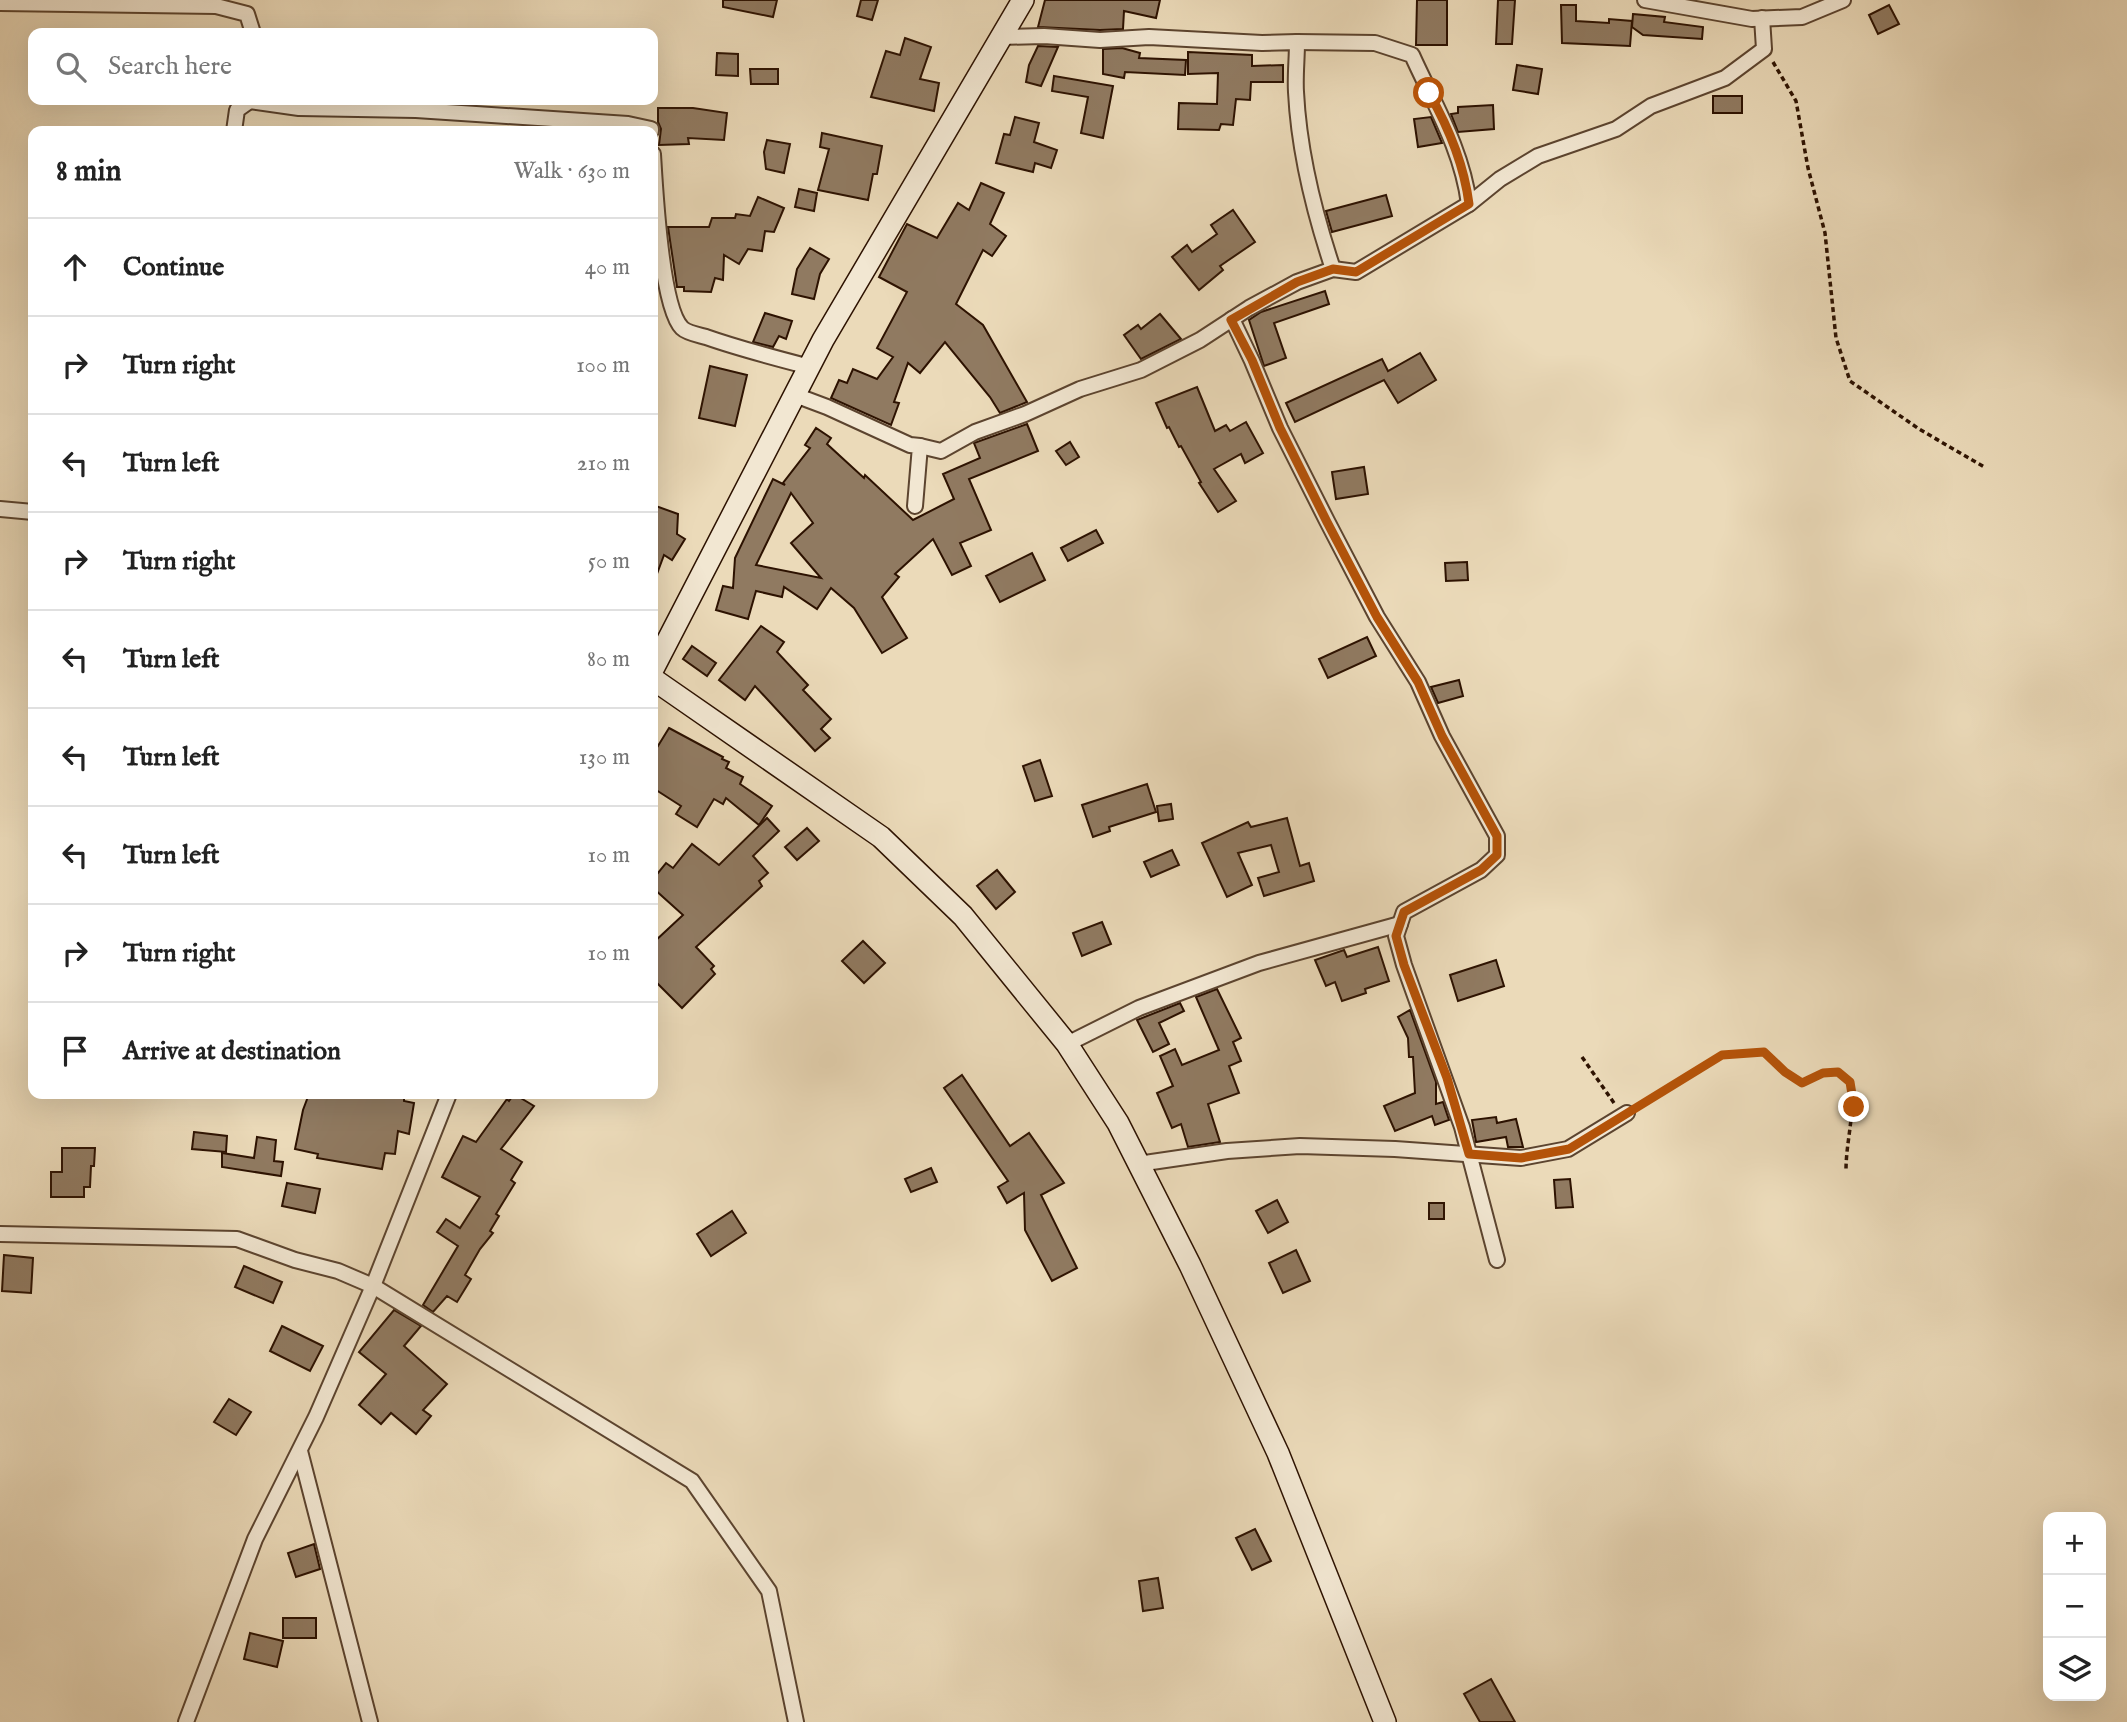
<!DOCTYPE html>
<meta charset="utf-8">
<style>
body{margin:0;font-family:"IM FELL English",serif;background:#f6f6f6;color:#222}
.controls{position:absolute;right:21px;bottom:21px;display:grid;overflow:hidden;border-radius:14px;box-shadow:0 7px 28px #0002}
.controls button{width:63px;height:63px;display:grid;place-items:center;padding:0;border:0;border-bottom:2px solid #e0e0e0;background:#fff;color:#222;font:35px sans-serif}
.stop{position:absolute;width:21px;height:21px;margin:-16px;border:5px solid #b45309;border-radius:50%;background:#fff}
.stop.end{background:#b45309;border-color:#fff;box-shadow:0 2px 7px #0008}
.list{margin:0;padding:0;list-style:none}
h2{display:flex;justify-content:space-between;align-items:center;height:91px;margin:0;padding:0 28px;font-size:30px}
h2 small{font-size:23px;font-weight:400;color:#767676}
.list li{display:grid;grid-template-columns:46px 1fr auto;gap:21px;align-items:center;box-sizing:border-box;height:98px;padding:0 28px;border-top:2px solid #e0e0e0}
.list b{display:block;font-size:26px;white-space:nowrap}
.list em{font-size:23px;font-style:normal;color:#767676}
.icon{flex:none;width:38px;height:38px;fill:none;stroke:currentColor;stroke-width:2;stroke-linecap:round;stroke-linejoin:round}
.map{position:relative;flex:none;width:2127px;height:1722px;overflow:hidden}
.search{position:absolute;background:#fff;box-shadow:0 7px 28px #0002;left:28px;top:28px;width:630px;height:77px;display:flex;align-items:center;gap:18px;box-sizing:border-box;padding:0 24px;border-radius:14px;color:#767676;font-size:26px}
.panel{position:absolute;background:#fff;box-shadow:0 7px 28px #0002;left:28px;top:126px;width:630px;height:973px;border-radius:14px}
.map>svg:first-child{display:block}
.building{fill:#907a61;stroke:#2d1201;stroke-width:2;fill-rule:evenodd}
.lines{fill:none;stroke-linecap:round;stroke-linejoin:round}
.street-casing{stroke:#5c442f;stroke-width:18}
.secondary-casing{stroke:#2d1201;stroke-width:24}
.path{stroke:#2d1201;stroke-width:3.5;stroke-dasharray:5 3.5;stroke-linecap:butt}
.street{stroke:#f2e7d2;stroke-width:14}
.secondary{stroke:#f2e7d2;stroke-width:21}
.route{stroke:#b45309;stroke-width:9}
</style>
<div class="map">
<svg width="2127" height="1722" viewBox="0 0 2127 1722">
<rect width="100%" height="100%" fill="#ebdab9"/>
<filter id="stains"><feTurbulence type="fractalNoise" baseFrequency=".00286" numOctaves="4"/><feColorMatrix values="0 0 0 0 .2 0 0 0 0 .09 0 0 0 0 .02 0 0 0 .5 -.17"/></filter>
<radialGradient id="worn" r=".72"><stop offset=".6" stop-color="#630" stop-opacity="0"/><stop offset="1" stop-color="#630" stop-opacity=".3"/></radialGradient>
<g class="building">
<polygon points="723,0 777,0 773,17 723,7"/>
<polygon points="861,0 878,0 872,20 857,16"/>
<polygon points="1045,0 1160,0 1156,18 1124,11 1123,29 1100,30 1038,27"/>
<polygon points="1417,0 1447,0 1447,45 1416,45"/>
<polygon points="1498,0 1515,0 1512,44 1496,44"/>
<polygon points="1561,5 1576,5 1576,21 1609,23 1609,19 1632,21 1630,46 1562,43"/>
<polygon points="1889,5 1899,24 1878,34 1869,15"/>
<polygon points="1633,14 1665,17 1664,22 1703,27 1702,39 1643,35 1632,27"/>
<polygon points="905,38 931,47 920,79 939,83 934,111 871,97 886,51 900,55"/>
<polygon points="1038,46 1058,47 1041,86 1026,82 1029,65"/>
<polygon points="1122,48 1140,53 1139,58 1186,60 1185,75 1125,72 1124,78 1103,74 1103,49"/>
<polygon points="1188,52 1252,55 1252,66 1283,65 1283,82 1251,82 1250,100 1236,99 1233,125 1221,124 1219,130 1178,129 1179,103 1217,104 1218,73 1188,74"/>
<polygon points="717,53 738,54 738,76 716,75"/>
<polygon points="1517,65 1542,69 1538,94 1513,90"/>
<polygon points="750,69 778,69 778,84 751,84"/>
<polygon points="1054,76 1113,86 1103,138 1081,133 1088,97 1052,91"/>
<rect x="1713" y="96" width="29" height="17"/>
<polygon points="1493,105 1494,129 1458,132 1451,114 1458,113 1458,107"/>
<polygon points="658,108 693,108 727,113 724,140 688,138 689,144 659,145 661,129 658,122"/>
<polygon points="1015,117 1039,123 1034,142 1057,150 1051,168 1035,163 1033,172 996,163 1004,134 1010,135"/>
<polygon points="1431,117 1442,143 1418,147 1414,119"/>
<polygon points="822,133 882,146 877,174 873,174 868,200 818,190 829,149 820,147"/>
<polygon points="767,140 790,144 784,173 766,169 764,152"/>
<polygon points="981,183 1004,193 990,224 1006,236 992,256 983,250 956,304 983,325 1027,402 1000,413 990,397 945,342 920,373 908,363 894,402 899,403 891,425 831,398 839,380 847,383 853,369 877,379 893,357 877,348 907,292 879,277 907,224 937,238 958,203 969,210"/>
<polygon points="799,189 817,193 814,211 795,207"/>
<polygon points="1386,195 1392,216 1332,232 1326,211"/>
<polygon points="758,197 784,208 774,232 765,231 762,251 748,249 739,264 724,255 723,280 715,278 711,292 684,291 684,287 677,287 668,227 709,227 712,218 735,218 736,214 750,216"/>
<polygon points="1233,210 1255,242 1220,266 1223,270 1199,290 1172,257 1187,245 1192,252 1217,234 1211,225"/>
<polygon points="810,248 829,259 820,274 814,299 792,294 797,269"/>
<polygon points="1325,291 1329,304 1274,323 1286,358 1264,366 1249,320 1261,312"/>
<polygon points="765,313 792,321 786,339 779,336 773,347 753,342"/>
<polygon points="1160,314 1181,339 1141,359 1124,335 1138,325 1141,329"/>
<polygon points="1420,353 1436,380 1398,403 1384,380 1295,422 1286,403 1382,359 1388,371"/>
<polygon points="710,366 747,375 735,426 699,418"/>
<polygon points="1197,387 1215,431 1226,425 1230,431 1246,422 1263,453 1245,463 1241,454 1214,469 1236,501 1218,512 1199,483 1201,482 1181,446 1179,447 1169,427 1167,428 1156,403"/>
<path d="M 1027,424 L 1038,451 L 969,479 L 991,530 L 960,543 L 971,566 L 952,575 L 933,539 L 895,574 L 899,577 L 882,597 L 907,638 L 882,653 L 854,608 L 831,588 L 817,609 L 784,587 L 782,597 L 756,591 L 748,619 L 716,610 L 723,586 L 733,588 L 735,558 L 773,479 L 785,485 L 783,483 L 810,448 L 805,445 L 816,428 L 831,438 L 827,444 L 864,478 L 865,475 L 913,520 L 954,499 L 943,474 L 980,458 L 974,443 ZM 791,493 L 813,523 L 791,543 L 821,578 L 756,565 Z"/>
<polygon points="1070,442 1079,457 1066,465 1056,451"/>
<polygon points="1364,467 1368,494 1336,499 1332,472"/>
<polygon points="653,505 678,514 677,534 685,539 672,560 664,555 654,582"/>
<polygon points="1096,530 1103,543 1068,561 1061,548"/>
<polygon points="1032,553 1045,580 1000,602 986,576"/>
<polygon points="1467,562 1468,580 1446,581 1445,563"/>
<polygon points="761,626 784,642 777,652 808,685 803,690 831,719 821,729 830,738 815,751 755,686 745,700 719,680"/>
<polygon points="1367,637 1376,656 1328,678 1319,659"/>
<polygon points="692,646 716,663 707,676 683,659"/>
<polygon points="1459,680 1463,696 1438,703 1431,687"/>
<polygon points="669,728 723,757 722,759 729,762 726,768 743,777 740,784 772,806 759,825 726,798 723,804 714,799 697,827 676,814 681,806 653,788 653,754"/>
<polygon points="1040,760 1052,796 1035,801 1023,766"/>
<polygon points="1147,784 1156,812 1109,827 1110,831 1093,837 1082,805"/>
<polygon points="1171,804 1173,819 1159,821 1157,806"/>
<polygon points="767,818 779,831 753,856 768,873 759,881 762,886 696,947 714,966 711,969 715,974 682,1008 653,979 653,943 683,915 653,888 653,879 666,863 673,868 692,844 719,865"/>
<polygon points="1287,818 1300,866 1309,863 1314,881 1264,896 1258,878 1279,872 1271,845 1238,853 1252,885 1227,897 1202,843 1248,822 1251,827"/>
<polygon points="807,828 819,841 797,860 785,847"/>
<polygon points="1172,850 1179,865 1151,877 1144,862"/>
<polygon points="997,870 1015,892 996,909 977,886"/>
<polygon points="1102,922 1111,944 1082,956 1073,933"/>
<polygon points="863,941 885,963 864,983 842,961"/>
<polygon points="1378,947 1389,981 1365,989 1366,993 1342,1001 1335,982 1326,986 1315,960 1344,950 1347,957"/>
<polygon points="1496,960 1504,986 1458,1001 1450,975"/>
<polygon points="1217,989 1241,1038 1233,1042 1241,1061 1229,1066 1239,1093 1208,1104 1220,1142 1188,1147 1181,1124 1172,1128 1157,1093 1173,1086 1160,1056 1175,1049 1182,1065 1219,1050 1196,997"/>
<polygon points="1180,1003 1184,1011 1159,1023 1169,1044 1153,1052 1137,1020"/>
<polygon points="1410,1010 1436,1082 1436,1104 1443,1102 1449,1120 1435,1125 1432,1116 1395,1131 1384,1106 1415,1093 1413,1057 1409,1057 1408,1038 1398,1017"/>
<polygon points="962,1075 1010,1146 1029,1133 1064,1183 1041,1195 1077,1268 1052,1281 1025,1230 1024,1193 1007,1203 998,1187 1008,1181 944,1088"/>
<polygon points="309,1094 404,1094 404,1101 414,1103 409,1134 398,1131 395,1154 385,1153 382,1169 317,1158 318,1154 295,1149 303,1110"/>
<polygon points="514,1094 534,1106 501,1149 522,1162 511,1180 515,1183 496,1214 499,1216 490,1231 493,1233 480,1249 465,1275 471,1279 457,1302 447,1296 433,1312 423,1305 458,1246 437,1232 446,1219 460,1228 480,1197 442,1177 463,1136 476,1142 507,1099 509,1101"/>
<polygon points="1496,1117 1497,1123 1516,1119 1523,1147 1508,1147 1506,1137 1476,1142 1472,1120"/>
<polygon points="194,1132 227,1136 226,1152 192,1149"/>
<polygon points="257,1137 276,1140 274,1161 283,1162 281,1176 222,1167 222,1153 254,1158"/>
<polygon points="62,1148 95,1148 94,1166 91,1166 90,1187 84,1187 84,1197 51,1197 51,1172 62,1172"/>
<polygon points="931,1168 937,1182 911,1192 905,1179"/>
<polygon points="1570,1179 1573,1207 1556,1208 1554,1180"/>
<polygon points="287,1183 320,1189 315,1213 282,1206"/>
<polygon points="1277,1200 1288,1222 1268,1233 1256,1211"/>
<rect x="1429" y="1203" width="15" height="16"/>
<polygon points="732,1211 746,1233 711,1256 697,1234"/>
<polygon points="1296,1250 1310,1281 1283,1293 1269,1263"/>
<polygon points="4,1255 33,1258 31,1293 2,1291"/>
<polygon points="244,1266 282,1282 273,1303 235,1287"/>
<polygon points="394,1310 421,1326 404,1346 447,1384 423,1410 431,1416 416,1434 391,1413 381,1424 359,1405 386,1374 359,1352"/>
<polygon points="282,1326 323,1346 310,1371 270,1351"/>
<polygon points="229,1399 251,1412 236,1435 214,1422"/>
<polygon points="1255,1529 1271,1561 1252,1570 1236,1538"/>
<polygon points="314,1544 320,1569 296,1577 288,1553"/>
<polygon points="1158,1578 1163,1608 1143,1611 1139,1581"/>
<rect x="283" y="1618" width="33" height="20"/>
<polygon points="250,1633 283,1641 277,1667 244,1659"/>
<polygon points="1491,1679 1515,1722 1480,1722 1464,1694"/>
</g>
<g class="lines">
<g class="street-casing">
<g id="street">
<polyline points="1645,0 1752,19 1802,17 1843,0"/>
<polyline points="0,3 216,6 247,14 253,33"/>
<path d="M 1001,37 L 1044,36 L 1100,40 L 1149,37 L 1262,43 L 1297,42 C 1297,59 1295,76 1296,92 C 1299,153 1314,212 1333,269"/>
<path d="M 1297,42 L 1375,43 L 1412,55 C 1434,104 1462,149 1469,204"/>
<polyline points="250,101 299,108 416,110 628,124 651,129 651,131"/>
<polyline points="234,131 237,110 251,100"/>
<path d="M 653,154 C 655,187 661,307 682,328 C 687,333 699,335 706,337 C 740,349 775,358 810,367"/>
<polyline points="1232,319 1252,361 1280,428 1327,521 1377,617 1418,682 1442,736 1497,836 1497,855 1481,870 1404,912 1396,936 1404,965 1462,1127 1497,1260"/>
<polyline points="795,395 827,407 910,445 920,446 915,506"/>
<polyline points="920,446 941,451 975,432 1025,414 1080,389 1141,370 1200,340 1249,308 1297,282 1333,269 1356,272 1469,204 1500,179 1538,156 1616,129 1651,106 1725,78 1764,49 1762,18"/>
<polyline points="0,509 33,512"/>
<polyline points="1067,1044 1139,1008 1259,963 1400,924"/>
<polyline points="1138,1164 1227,1151 1300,1146 1395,1149 1521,1158 1568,1149 1627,1113"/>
<polyline points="0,1234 237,1239 295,1260 338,1271 373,1286 692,1481 769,1591 796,1722"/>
<polyline points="300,1451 370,1722"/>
<polyline points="186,1722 255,1539 316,1417 373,1286 449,1094"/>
</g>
</g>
<g class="secondary-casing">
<g id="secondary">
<polyline points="653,669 823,340 1023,0"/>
<polyline points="653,679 881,837 963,916 1067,1044 1118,1123 1190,1265 1278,1453 1385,1722"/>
</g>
</g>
<g class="path">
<polyline points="1773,62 1796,101 1808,168 1825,233 1836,338 1850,381 1919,429 1986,468"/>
<polyline points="1582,1057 1614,1103"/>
<path d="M 1640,1105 L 1722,1055 L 1764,1052 L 1785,1072 L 1802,1083 L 1823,1074 L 1838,1072 L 1850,1082 C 1856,1112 1846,1140 1846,1170"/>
</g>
<use href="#street" class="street"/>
<use href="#secondary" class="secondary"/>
</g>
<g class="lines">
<path class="route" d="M 1429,93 C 1449,128 1464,164 1469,204 L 1356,272 L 1333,269 L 1297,282 L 1231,320 L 1252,360 L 1280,428 L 1327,522 L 1377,617 L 1418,682 L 1442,736 L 1497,836 L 1497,855 L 1481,870 L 1404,912 L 1396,936 L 1404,965 L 1447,1078 L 1469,1154 L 1521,1158 L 1569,1149 L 1722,1055 L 1764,1052 L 1785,1072 L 1802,1083 L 1823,1073 L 1838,1072 L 1850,1082 L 1854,1107"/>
</g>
<rect width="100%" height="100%" filter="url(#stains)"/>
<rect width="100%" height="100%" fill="url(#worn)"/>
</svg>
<div class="controls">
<button>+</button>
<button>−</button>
<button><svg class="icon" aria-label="layers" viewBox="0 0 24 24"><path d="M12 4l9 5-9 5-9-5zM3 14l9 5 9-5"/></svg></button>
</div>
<div class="stop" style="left:1429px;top:93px"></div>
<div class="stop end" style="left:1854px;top:1107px"></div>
<div class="search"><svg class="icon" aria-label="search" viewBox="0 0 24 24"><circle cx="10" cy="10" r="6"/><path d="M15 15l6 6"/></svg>Search here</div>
<section class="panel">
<h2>8 min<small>Walk · 630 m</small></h2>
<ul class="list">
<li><svg class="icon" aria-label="ahead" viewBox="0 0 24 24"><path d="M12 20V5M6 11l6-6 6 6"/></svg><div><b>Continue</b></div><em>40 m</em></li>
<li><svg class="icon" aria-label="right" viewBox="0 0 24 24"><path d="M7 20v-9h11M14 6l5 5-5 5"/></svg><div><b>Turn right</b></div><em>100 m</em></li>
<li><svg class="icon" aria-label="left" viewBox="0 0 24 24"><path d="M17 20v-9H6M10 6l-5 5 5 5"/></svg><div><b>Turn left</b></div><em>210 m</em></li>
<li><svg class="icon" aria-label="right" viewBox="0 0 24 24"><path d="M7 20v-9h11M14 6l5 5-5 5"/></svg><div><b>Turn right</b></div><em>50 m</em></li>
<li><svg class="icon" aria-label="left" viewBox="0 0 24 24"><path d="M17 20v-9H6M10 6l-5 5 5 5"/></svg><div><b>Turn left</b></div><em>80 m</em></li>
<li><svg class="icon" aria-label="left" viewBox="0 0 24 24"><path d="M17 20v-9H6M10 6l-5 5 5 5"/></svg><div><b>Turn left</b></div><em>130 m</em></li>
<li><svg class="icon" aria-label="left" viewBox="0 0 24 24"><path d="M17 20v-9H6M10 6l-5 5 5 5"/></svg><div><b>Turn left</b></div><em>10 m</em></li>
<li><svg class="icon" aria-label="right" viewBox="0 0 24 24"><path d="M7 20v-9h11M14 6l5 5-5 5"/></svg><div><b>Turn right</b></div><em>10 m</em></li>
<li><svg class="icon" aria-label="arrive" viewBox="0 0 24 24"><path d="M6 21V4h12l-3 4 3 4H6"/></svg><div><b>Arrive at destination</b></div></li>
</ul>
</section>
</div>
